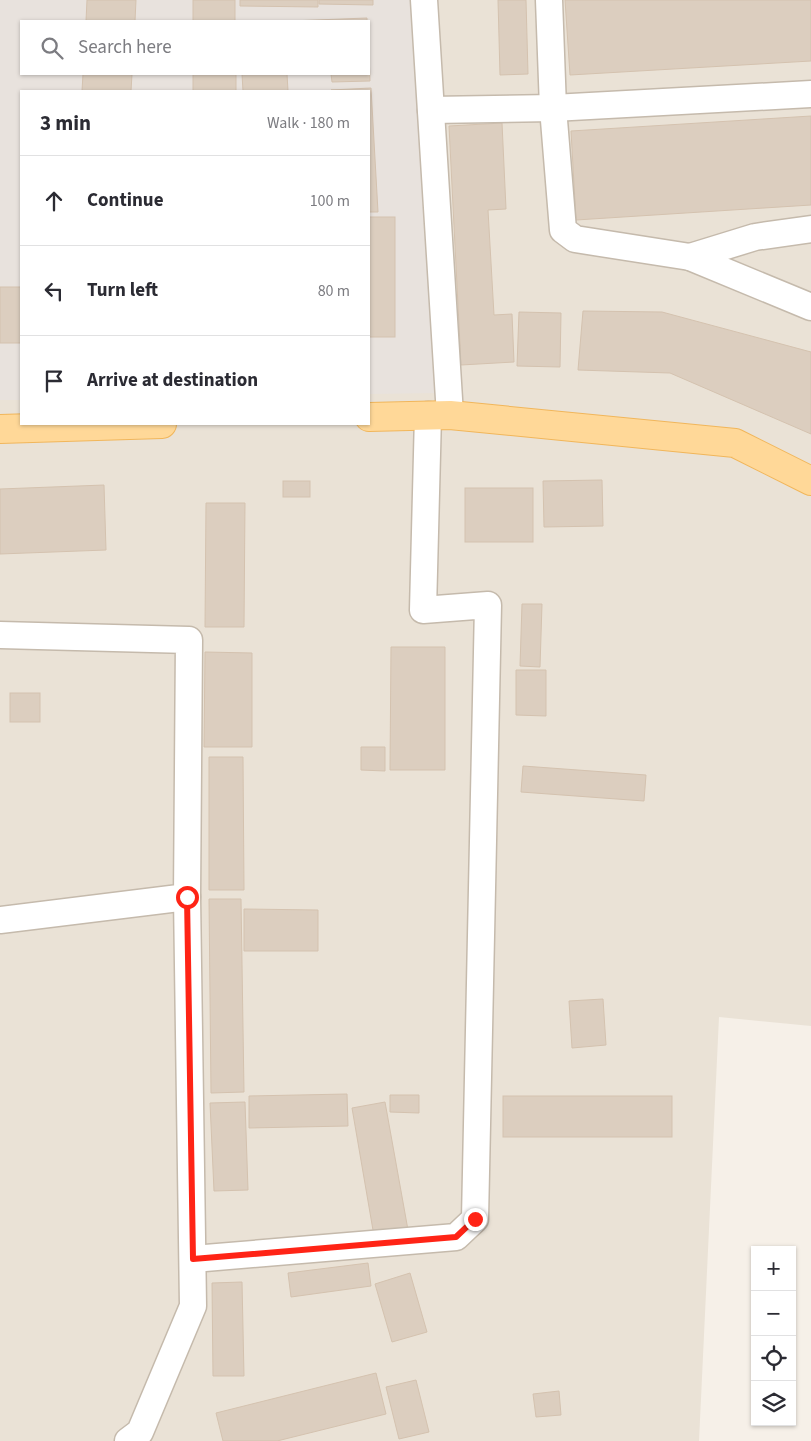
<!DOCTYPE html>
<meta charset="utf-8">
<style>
body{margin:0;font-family:"Source Sans 3",sans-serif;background:#f2f2f3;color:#2b2b33}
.controls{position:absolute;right:15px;bottom:15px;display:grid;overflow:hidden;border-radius:0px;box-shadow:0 1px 4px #0004}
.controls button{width:45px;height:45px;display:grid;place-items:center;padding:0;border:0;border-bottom:1px solid #e1e1e2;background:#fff;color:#2b2b33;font:25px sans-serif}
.stop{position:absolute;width:15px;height:15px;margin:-11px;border:4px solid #ff2416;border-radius:50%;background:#fff}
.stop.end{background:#ff2416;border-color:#fff;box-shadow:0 1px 5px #0008}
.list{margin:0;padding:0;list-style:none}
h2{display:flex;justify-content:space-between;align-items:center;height:65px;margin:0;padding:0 20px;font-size:21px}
h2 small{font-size:16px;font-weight:400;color:#7c7c81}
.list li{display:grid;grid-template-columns:32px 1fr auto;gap:15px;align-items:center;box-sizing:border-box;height:90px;padding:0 20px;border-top:1px solid #e1e1e2}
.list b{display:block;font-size:19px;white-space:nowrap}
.list em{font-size:16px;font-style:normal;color:#7c7c81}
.icon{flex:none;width:28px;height:28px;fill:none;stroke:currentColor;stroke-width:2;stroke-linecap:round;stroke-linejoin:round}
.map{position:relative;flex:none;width:811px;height:1441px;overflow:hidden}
.search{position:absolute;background:#fff;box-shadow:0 1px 4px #0004;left:20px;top:20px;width:350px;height:55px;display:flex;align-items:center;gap:12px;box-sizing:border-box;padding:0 18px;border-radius:0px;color:#7c7c81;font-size:19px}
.panel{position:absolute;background:#fff;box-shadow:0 1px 4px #0004;left:20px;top:90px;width:350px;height:335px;border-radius:0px}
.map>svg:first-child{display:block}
.residential{fill:#eae2d6;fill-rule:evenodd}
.industrial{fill:#e8e2dd;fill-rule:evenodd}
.building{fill:#dccebf;stroke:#d4c2af}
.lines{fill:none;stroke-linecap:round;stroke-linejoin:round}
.minor-casing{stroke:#c5baac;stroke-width:29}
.major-casing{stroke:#f1b65b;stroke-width:30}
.minor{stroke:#fff;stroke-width:26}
.major{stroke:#ffd898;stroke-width:28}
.route{stroke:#ff2416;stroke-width:6}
</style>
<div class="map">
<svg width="811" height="1441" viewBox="0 0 811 1441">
<rect width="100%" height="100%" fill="#f6f0e8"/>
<path class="residential" d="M 0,0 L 811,0 L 811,1026 L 719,1017 L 699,1441 L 0,1441 ZM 21,21 L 369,21 L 369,74 L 21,74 ZM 21,91 L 369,91 L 369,424 L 21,424 Z"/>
<path class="industrial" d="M 0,0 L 415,0 L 440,393 L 369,394 L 369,91 L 21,91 L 21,400 L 0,400 ZM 21,21 L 369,21 L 369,74 L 21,74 Z"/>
<g class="building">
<polygon points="87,0 136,0 135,21 86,21"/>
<rect x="193" y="0" width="42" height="21"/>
<polygon points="240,0 318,0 318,7 240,6"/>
<polygon points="319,0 373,0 373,5 319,4"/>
<polygon points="498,0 526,0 528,74 500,75"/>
<polygon points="565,0 811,0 811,61 570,75"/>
<polygon points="367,18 367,21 290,21"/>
<polygon points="369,52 370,81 332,82 331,74 369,74"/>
<polygon points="83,74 132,74 131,91 82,91"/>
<rect x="193" y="74" width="43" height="17"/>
<polygon points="242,74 287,74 288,91 243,91"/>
<polygon points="371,88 378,212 369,212 369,91 331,90"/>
<polygon points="811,116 811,205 576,220 571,131"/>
<polygon points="502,123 506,209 488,210 494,315 512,314 514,362 461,365 449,126"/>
<rect x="369" y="217" width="26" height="120"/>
<rect x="0" y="287" width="21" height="56"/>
<polygon points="583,311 662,312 811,352 811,434 670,373 578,370"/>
<polygon points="519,312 561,313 560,367 517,366"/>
<polygon points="602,480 603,526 544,527 543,481"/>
<rect x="283" y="481" width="27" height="16"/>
<polygon points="104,485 106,550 0,554 0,489"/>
<rect x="465" y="488" width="68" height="54"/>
<polygon points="206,503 245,503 244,627 205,627"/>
<polygon points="522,604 542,604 540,667 520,666"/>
<polygon points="391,647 445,647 445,770 390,770"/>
<polygon points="205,652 252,653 252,747 204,747"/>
<polygon points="516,670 546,670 546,716 516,715"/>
<rect x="10" y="693" width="30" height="29"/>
<polygon points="361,747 385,747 385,771 361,770"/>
<polygon points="209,757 243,757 244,890 209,890"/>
<polygon points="523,766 646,775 644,801 521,792"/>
<polygon points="209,899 241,899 244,1092 211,1093"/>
<polygon points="244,909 318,910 318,951 244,951"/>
<polygon points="603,999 606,1045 572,1048 569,1001"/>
<polygon points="347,1094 348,1126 249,1128 249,1096"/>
<polygon points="390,1095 419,1095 419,1113 390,1112"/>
<rect x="503" y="1096" width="169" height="41"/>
<polygon points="245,1102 248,1190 214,1191 210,1103"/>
<polygon points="385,1102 408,1230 374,1236 352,1108"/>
<polygon points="368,1263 371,1286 291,1297 288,1273"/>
<polygon points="410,1273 427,1332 392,1342 375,1284"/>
<polygon points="242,1282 244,1376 213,1376 212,1283"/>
<polygon points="376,1373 386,1414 277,1441 223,1441 216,1413"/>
<polygon points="416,1380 429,1432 399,1439 386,1387"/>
<polygon points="559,1391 561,1415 536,1417 533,1394"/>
</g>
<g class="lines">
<g class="minor-casing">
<g id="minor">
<polyline points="424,0 450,415"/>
<polyline points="549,0 553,108 563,230 575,239 690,257 811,307"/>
<polyline points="431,110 553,108 811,94"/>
<polyline points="690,257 755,237 811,229"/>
<polyline points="0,920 187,897 189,640 0,635"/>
<polyline points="193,1259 456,1237 475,1219 488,605 423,610 428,415"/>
<polyline points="128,1441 140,1432 193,1306 187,897"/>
</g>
</g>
<g class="major-casing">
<g id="major">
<polyline points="369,417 450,415 735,443 811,481"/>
<polyline points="0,429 162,424"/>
</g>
</g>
<use href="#minor" class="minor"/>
<use href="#major" class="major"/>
</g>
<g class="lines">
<polyline class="route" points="187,897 193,1259 456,1237 475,1219"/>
</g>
</svg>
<div class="controls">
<button>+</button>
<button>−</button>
<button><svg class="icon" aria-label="locate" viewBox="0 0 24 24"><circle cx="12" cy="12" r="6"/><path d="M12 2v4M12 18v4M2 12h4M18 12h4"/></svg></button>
<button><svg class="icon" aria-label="layers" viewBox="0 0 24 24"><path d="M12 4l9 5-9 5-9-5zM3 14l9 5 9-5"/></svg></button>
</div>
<div class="stop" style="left:187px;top:897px"></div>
<div class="stop end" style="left:475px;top:1219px"></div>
<div class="search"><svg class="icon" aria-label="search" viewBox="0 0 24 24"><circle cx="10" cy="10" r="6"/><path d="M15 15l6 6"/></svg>Search here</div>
<section class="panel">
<h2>3 min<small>Walk · 180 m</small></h2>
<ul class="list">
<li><svg class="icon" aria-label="ahead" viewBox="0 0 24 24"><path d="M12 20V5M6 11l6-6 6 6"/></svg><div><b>Continue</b></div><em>100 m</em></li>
<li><svg class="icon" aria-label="left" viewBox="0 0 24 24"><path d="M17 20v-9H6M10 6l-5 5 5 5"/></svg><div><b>Turn left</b></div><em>80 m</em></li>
<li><svg class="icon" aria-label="arrive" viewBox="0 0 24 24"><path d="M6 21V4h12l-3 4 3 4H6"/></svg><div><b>Arrive at destination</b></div></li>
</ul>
</section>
</div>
